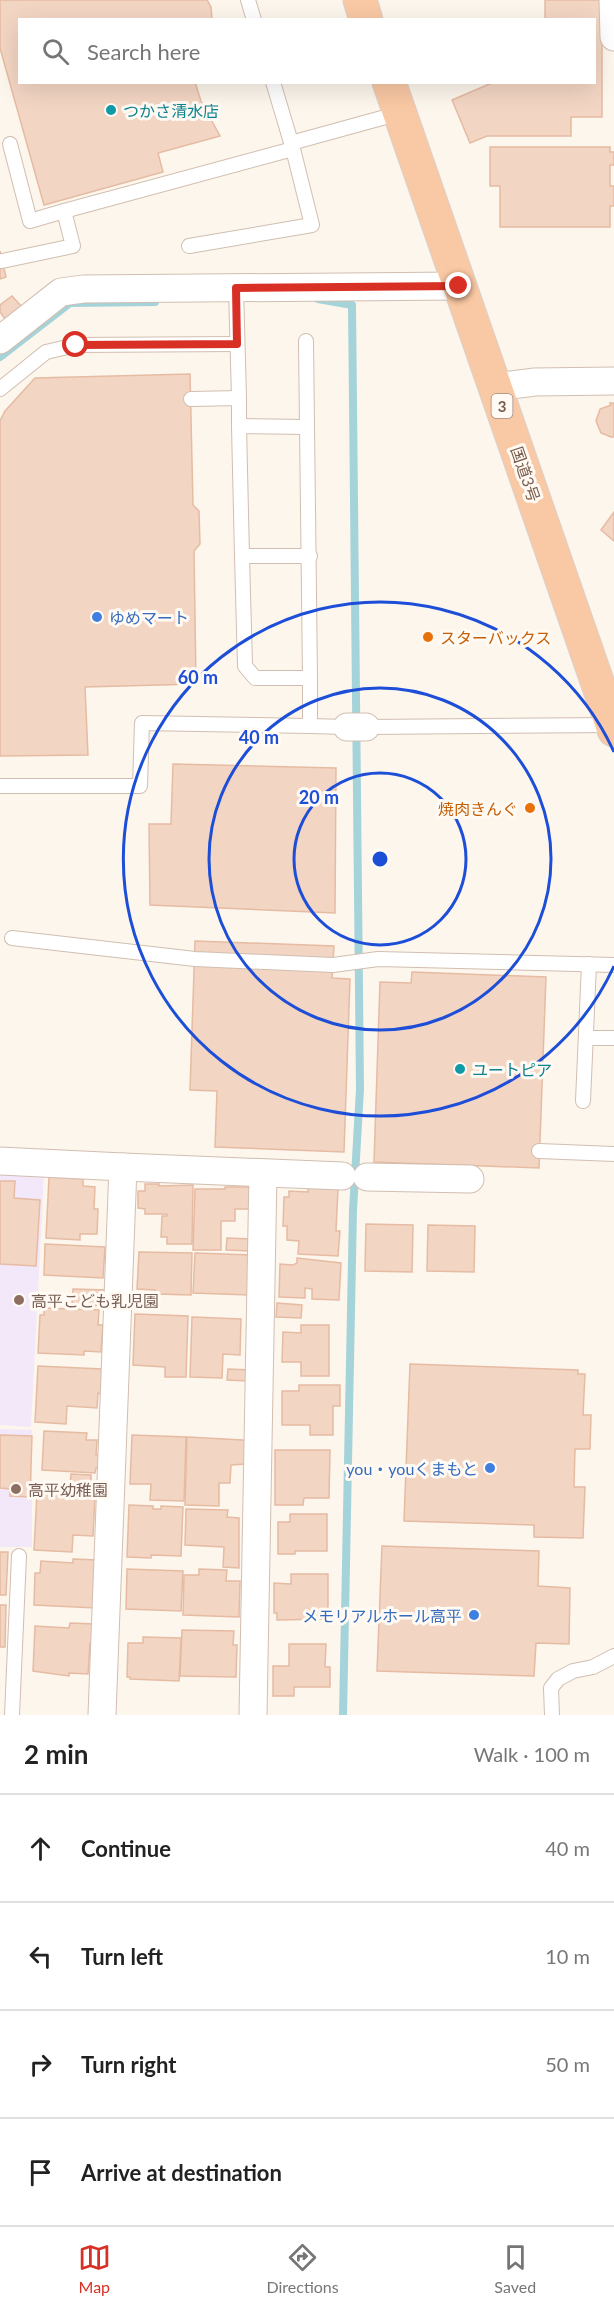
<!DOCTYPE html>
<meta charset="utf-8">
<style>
body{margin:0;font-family:Lato,"Noto Sans JP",sans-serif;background:#f2f2f2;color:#222}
.stop{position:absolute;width:18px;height:18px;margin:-14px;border:4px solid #d93025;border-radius:50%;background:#fff}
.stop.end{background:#d93025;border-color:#fff;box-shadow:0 2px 6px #0008}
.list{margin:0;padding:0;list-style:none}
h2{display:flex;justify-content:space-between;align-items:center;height:78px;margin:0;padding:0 24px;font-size:26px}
h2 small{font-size:20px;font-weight:400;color:#767676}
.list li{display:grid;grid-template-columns:39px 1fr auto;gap:18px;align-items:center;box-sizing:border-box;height:108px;padding:0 24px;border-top:2px solid #e0e0e0}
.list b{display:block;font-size:22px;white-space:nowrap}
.list em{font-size:20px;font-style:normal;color:#767676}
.icon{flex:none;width:33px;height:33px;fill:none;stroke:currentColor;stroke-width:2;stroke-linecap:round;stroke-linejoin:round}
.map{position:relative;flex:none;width:614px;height:1715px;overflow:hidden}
.search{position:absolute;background:#fff;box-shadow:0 6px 24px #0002;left:18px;right:18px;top:18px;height:66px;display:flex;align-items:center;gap:15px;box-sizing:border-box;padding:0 21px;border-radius:0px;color:#767676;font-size:22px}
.sheet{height:510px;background:#fff}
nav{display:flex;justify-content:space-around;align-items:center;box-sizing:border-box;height:84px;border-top:2px solid #e0e0e0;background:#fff;font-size:16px;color:#767676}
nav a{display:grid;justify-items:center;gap:3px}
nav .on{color:#d93025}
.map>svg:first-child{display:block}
.education{fill:#f3e8fa}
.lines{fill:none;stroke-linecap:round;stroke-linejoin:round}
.stream{stroke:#a5d3da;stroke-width:8}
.building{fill:#f3d5c3;stroke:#e6bba3;stroke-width:1.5}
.service-casing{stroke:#d1beb0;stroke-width:16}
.minor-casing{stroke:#d1beb0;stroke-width:29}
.trunk-casing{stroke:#dad1cd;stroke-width:35}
.service{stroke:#fff;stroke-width:14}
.minor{stroke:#fff;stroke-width:27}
.trunk{stroke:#f9c8a4;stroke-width:33}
.route{stroke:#d93025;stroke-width:8}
.ring{fill:none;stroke:#1d4ed8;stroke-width:3}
.culture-dot{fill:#0f9aa8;stroke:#fffaf3;stroke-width:2}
.shop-dot{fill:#3f7fe0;stroke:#fffaf3;stroke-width:2}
.food-dot{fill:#e8710a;stroke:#fffaf3;stroke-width:2}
.education-dot{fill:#8d6e63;stroke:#fffaf3;stroke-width:2}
.labels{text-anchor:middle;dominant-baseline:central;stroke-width:6;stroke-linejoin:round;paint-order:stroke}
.shield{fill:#fffaf3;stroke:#a28b7f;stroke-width:1.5}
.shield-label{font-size:15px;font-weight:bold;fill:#7a5c4d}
.culture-label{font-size:16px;fill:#0d838f;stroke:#fffaf3;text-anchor:start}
.street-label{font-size:16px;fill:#7a5c4d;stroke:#fffaf3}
.shop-label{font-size:16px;fill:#366cbe;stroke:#fffaf3;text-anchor:end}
.food-label{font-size:16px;fill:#c56008;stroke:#fffaf3;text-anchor:start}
.education-label{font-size:16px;fill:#785e54;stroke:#fffaf3;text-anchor:start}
.centre{fill:#1d4ed8;stroke:#fffaf3;stroke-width:3}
.ring-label{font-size:18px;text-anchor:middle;font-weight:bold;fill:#1d4ed8;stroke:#fffaf3;stroke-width:6;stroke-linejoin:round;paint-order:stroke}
</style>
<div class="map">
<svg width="614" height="1715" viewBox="0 0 614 1715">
<rect width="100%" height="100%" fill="#fdf6ec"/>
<g class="education">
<polygon points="0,1173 44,1175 31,1427 0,1425"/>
<polygon points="0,1429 32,1430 32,1547 0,1547"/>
</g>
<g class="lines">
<g class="stream">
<polyline points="318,299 352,305 360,1089 353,1210 343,1715"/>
<polyline points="0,357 70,303 155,302"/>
</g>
</g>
<g class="building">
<polygon points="0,0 207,0 211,7 212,20 20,20 20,82 195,82 201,101 220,136 158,153 163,172 44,205 0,48"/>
<polygon points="545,0 602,0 602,117 571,117 571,136 487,136 470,143 452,100 494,82 594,82 594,20 545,20"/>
<polygon points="490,147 610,147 610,152 614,152 614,165 610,165 610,186 614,186 614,206 610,206 610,227 500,227 500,186 490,186"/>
<polygon points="0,251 6,277 0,279"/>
<polygon points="12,296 21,306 5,319 0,312 0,305"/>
<polygon points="190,374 193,505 199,511 200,544 194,551 196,684 85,687 88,755 0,756 0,421 5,411 35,378"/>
<polygon points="610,403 614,403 614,437 611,437 601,433 596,421 600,409 611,405"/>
<polygon points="614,512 614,541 601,530"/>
<polygon points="173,764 336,768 335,913 150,905 149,824 171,824"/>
<polygon points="195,941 334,946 332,978 350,979 344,1152 215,1147 217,1091 190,1090"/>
<polygon points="412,972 546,977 539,1168 374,1162 380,982 411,983"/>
<polygon points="49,1177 83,1179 83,1186 95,1187 94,1209 98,1209 97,1234 80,1234 80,1240 46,1238"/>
<polygon points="0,1181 15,1181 14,1198 40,1200 36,1266 0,1264"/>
<polygon points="145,1184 159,1184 159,1186 193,1185 192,1244 167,1244 167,1237 161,1237 162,1216 167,1216 167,1214 145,1214 145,1209 138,1208 138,1191 145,1191"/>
<polygon points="225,1187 252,1187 252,1209 235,1209 235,1221 221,1221 221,1250 193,1250 195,1189 225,1189"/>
<polygon points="308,1188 338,1189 336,1231 340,1231 338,1256 298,1254 299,1241 287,1240 287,1226 283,1226 284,1197 289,1197 289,1191 308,1192"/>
<polygon points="366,1224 413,1225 412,1272 365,1271"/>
<polygon points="428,1225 475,1226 474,1272 427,1271"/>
<polygon points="227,1238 251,1239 251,1251 226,1250"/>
<polygon points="45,1244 105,1247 103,1278 44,1275"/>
<polygon points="139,1252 192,1253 191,1295 155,1294 155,1290 137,1289"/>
<polygon points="195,1253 251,1255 249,1295 193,1293"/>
<polygon points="297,1258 341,1263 339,1300 312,1299 312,1289 305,1288 305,1298 279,1297 280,1264 293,1265 297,1263"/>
<polygon points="73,1289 106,1290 105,1306 72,1304"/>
<polygon points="277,1303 302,1305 301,1318 276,1317"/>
<polygon points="44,1308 99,1310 98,1325 103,1325 101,1352 84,1351 84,1355 38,1353 40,1315 44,1315"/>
<polygon points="135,1314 188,1316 186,1377 165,1377 165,1367 133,1365"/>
<polygon points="192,1317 241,1319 240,1355 223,1354 222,1378 190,1377"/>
<polygon points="301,1325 329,1325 329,1376 301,1376 301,1362 282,1362 283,1332 301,1333"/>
<polygon points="410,1364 578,1370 578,1374 585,1374 583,1415 591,1415 590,1449 575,1449 574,1487 585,1487 583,1538 534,1537 534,1525 404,1521"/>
<polygon points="38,1366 102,1369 101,1394 98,1393 97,1408 67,1406 66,1424 35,1422"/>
<polygon points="228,1369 249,1370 249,1381 227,1380"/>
<polygon points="299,1385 340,1385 340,1406 333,1406 333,1435 310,1435 310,1425 282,1425 282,1391 299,1391"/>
<polygon points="44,1431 87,1433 86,1440 97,1440 96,1455 100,1455 100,1468 96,1468 95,1473 42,1470"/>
<polygon points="0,1435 32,1436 30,1497 10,1496 10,1489 0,1488"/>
<polygon points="132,1435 186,1437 184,1501 150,1500 151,1484 130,1484"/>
<polygon points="187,1437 243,1440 247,1442 246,1464 231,1465 230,1483 219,1483 219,1506 185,1505"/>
<polygon points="275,1450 330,1450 329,1498 304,1498 303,1505 275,1505"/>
<polygon points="71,1474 91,1475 91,1486 70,1485"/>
<polygon points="37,1493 95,1496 93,1536 73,1535 72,1552 34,1550"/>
<polygon points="129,1505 153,1506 153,1509 161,1509 161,1506 183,1507 181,1556 151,1555 151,1558 127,1557"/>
<polygon points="186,1509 228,1510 227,1517 239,1518 239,1568 223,1567 224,1547 185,1545"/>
<polygon points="290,1514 327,1514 327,1551 295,1551 295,1554 278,1554 278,1522 290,1522"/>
<polygon points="382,1546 539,1551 538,1586 570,1588 569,1644 536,1643 534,1676 377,1671"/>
<polygon points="0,1552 8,1552 6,1595 0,1595"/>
<polygon points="73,1559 98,1560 96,1608 34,1605 35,1573 40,1573 41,1561 73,1563"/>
<polygon points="127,1569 183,1571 181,1611 126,1609"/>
<polygon points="199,1569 227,1570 226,1581 240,1581 239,1617 183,1615 184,1575 199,1575"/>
<polygon points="291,1574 328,1574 328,1619 277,1620 277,1613 274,1613 274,1583 291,1584"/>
<polygon points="0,1605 6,1605 5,1647 0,1647"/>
<polygon points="70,1623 95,1624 94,1644 90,1643 88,1674 69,1673 69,1676 33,1671 35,1626 69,1628"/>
<polygon points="182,1630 234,1631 233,1645 237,1645 236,1677 180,1676"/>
<polygon points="143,1637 181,1638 179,1681 130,1679 130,1677 127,1677 128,1643 143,1643"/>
<polygon points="289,1644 326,1644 325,1667 330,1667 330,1687 294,1687 294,1696 273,1696 273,1666 289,1666"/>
</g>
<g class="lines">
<g class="service-casing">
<g id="service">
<polyline points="248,0 254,20"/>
<polyline points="273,82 293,149"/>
<polyline points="291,143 400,113"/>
<polyline points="10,144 30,221 64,211"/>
<polyline points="2,261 73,246 64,211 293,149 312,225 189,246"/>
<polyline points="236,288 239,398"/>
<polyline points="0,389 46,352 76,345 237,344"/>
<polyline points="191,399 239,398 239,426"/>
<polyline points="307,427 239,426 242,556 310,556"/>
<polyline points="242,556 245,666 255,678 310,678 306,341"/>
<polyline points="310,678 310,726 347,727"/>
<polyline points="366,727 612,725"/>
<polyline points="0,786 140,786 142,723 310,726"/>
<polyline points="12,938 195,959 333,965 378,959 614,965"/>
<polyline points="586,1038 614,1038"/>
<polyline points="583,1101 589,964"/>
<polyline points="539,1151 614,1154"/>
<polyline points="12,1715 19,1556"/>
<polyline points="552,1715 551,1688 558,1679 573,1671 593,1667 614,1656"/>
</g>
</g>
<g class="minor-casing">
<g id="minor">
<polyline points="613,0 614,37"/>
<polyline points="0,340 61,292 83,289 459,286"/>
<polyline points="495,387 535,382 614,381"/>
<polyline points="347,727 366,727"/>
<polyline points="0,1161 123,1167 102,1715"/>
<polyline points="123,1167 342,1176"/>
<polyline points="367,1177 470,1179"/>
<polyline points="253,1715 263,1173"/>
</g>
</g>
<g class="trunk-casing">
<g id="trunk">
<polyline points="360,0 366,20"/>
<polyline points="389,82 614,730"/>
</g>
</g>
<use href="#service" class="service"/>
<use href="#minor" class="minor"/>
<use href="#trunk" class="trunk"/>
</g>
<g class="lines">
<polyline class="route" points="76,345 237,344 236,288 459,286"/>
</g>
<g class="ring">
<circle cx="380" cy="859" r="86"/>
<circle cx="380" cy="859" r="171"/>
<path d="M614 966A257 257 0 1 1 614 752"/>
</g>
<g class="culture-dot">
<circle cx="111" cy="110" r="6"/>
<circle cx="460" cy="1069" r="6"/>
</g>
<g class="shop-dot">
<circle cx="97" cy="617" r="6"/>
<circle cx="490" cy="1468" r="6"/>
<circle cx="474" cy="1615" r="6"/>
</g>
<g class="food-dot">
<circle cx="428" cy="637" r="6"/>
<circle cx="530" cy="808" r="6"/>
</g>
<g class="education-dot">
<circle cx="19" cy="1300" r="6"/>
<circle cx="16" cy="1489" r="6"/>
</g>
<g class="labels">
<rect class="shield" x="491.5" y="394" width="21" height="24" rx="4.5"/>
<g class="shield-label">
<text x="502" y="406">3</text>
</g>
<g class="culture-label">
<text x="123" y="110">つかさ清水店</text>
<text x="472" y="1069">ユートピア</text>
</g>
<g class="street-label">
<text transform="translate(526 474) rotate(71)">国道3号</text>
</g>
<g class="shop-label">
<text x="109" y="617" text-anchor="start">ゆめマート</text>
<text x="478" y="1468">you・youくまもと</text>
<text x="462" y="1615">メモリアルホール高平</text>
</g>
<g class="food-label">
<text x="440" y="637">スターバックス</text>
<text x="518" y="808" text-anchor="end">焼肉きんぐ</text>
</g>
<g class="education-label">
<text x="31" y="1300">高平こども乳児園</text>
<text x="28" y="1489">高平幼稚園</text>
</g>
</g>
<circle cx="380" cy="859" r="9" class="centre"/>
<g class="ring-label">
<text x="198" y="684">60 m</text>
<text x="259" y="744">40 m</text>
<text x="319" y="804">20 m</text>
</g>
</svg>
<div class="stop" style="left:76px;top:345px"></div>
<div class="stop end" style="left:459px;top:286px"></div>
<div class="search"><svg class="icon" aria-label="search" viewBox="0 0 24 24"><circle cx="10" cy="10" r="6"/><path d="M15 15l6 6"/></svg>Search here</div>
</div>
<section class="sheet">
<h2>2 min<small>Walk · 100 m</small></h2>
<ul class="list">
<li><svg class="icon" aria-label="ahead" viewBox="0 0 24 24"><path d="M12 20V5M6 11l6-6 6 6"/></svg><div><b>Continue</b></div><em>40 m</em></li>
<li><svg class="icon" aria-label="left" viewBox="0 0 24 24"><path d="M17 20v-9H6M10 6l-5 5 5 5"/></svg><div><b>Turn left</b></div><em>10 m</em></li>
<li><svg class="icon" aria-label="right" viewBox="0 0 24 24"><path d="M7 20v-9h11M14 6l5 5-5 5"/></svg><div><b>Turn right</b></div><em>50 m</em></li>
<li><svg class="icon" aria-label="arrive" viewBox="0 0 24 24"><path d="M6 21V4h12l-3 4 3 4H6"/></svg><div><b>Arrive at destination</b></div></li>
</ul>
</section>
<nav>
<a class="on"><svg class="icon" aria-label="map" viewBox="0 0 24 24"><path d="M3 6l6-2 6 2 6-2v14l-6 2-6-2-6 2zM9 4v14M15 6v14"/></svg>Map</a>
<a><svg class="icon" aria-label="directions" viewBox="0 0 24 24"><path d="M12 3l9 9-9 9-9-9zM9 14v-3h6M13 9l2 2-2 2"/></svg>Directions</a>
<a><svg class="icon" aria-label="saved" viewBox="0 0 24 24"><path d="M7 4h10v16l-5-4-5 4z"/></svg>Saved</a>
</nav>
